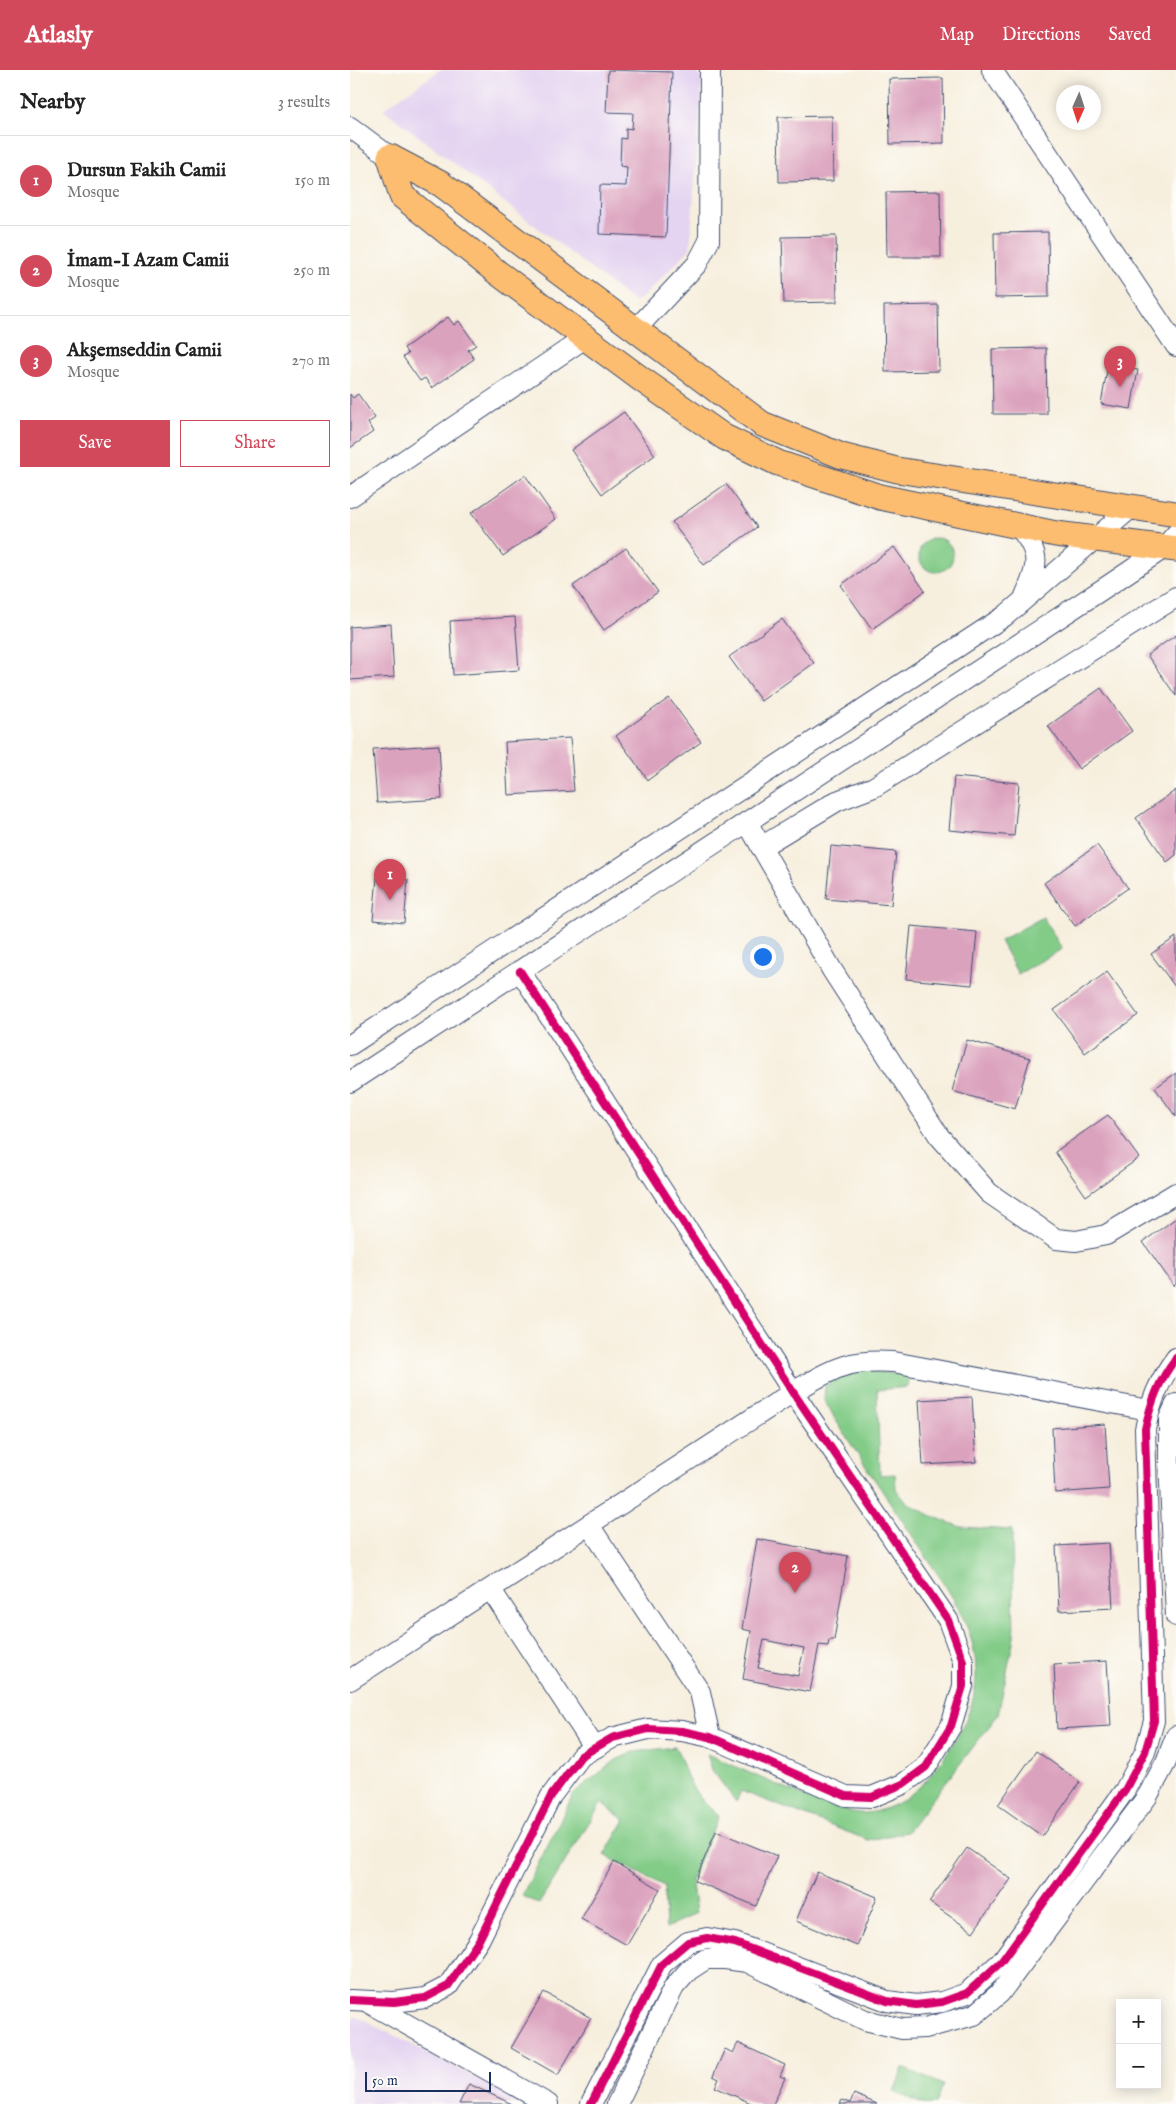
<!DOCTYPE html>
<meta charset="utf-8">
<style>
body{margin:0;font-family:"IM FELL English",serif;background:#f2f2f2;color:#222}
.controls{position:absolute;right:15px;bottom:15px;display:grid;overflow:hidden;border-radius:0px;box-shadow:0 2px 12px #0003}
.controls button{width:45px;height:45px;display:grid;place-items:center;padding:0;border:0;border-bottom:1px solid #e0e0e0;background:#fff;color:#222;font:25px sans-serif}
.compass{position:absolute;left:706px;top:15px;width:45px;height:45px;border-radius:50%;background:#fff;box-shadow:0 2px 12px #0003;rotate:183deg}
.scale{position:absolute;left:15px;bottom:12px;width:126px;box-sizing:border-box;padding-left:5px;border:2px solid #1b2f5e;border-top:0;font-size:14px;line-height:18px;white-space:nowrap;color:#1b2f5e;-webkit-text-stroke:4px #fdfcf7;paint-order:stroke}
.you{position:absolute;left:412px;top:886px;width:18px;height:18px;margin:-12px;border:4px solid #fff;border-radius:50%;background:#1a73e8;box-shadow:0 0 0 8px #1a73e833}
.badge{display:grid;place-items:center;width:32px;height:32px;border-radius:50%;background:#d1495b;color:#fff;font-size:16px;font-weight:700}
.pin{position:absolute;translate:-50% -41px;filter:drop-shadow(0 1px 2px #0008)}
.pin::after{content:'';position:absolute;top:26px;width:18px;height:15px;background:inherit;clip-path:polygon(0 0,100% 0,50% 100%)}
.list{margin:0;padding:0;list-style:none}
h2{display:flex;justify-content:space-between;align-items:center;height:65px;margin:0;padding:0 20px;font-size:21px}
h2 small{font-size:16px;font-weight:400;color:#767676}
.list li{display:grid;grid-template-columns:32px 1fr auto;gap:15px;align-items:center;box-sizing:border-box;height:90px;padding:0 20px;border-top:1px solid #e0e0e0}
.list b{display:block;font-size:19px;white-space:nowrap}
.list p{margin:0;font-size:16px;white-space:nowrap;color:#767676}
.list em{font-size:16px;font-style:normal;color:#767676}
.actions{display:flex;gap:10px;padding:15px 20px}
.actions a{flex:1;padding:11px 0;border:1px solid #d1495b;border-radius:0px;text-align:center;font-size:18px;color:#d1495b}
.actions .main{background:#d1495b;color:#fff}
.map{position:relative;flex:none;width:826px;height:2034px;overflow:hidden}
header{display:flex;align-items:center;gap:30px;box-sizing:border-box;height:70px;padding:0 25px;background:#d1495b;color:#fff}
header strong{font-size:24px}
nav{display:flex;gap:28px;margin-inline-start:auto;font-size:18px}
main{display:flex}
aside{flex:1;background:#fff}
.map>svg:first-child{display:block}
.built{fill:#e4d3f1}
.green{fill:#83cc88;stroke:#4f7e73}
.building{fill:#dba2be;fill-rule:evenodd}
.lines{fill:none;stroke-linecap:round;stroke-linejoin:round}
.minor-casing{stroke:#3c4c71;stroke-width:22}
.major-casing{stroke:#3c4c71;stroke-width:27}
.minor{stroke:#fff;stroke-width:20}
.major{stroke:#fcbd6f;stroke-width:25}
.cycleway-casing{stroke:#fdfcf7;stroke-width:11}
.cycleway{stroke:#d6006c;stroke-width:8}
</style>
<header>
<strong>Atlasly</strong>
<nav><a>Map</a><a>Directions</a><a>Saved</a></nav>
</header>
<main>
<aside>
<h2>Nearby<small>3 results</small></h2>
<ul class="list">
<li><span class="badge">1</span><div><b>Dursun Fakih Camii</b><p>Mosque</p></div><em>150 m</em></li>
<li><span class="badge">2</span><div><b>İmam-I Azam Camii</b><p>Mosque</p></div><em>250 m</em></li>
<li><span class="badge">3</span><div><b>Akşemseddin Camii</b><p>Mosque</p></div><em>270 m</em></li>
</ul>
<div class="actions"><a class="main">Save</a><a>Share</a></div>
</aside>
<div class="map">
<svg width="826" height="2034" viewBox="0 0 826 2034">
<rect width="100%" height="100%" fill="#fdfcf7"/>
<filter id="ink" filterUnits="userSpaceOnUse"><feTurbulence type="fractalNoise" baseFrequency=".02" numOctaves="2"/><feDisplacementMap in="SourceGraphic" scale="10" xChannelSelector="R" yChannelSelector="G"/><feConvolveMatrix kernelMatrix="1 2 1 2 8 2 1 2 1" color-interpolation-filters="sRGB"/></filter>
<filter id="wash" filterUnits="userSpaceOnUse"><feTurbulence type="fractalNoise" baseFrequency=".0096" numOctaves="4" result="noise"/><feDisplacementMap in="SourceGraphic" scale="20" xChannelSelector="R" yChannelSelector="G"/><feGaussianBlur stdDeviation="1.12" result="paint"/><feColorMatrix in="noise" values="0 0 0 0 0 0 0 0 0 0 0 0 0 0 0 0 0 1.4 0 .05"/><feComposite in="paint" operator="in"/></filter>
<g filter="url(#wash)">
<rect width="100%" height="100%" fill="#f7efde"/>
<g class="built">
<polygon points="90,0 342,0 352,8 340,179 291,229 283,231 33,39"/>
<polygon points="0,1947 9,1947 175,2034 0,2034"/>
</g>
<g class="green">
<circle cx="586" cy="485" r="17"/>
<polygon points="693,847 712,879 668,904 650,871"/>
<path d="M 511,1299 L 560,1306 L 558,1317 L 527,1320 L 530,1405 L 545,1404 L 546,1419 L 556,1432 L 584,1447 L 611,1457 L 662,1460 L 664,1567 L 648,1645 L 557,1762 L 518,1770 L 391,1721 L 386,1732 L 362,1700 L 357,1684 C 389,1697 487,1746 516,1743 C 546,1740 570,1720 587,1697 C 608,1668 627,1638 626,1601 C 626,1553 592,1512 567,1473 C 536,1425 502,1379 474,1330 L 475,1316 L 490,1306 Z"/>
<path d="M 325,1677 C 331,1686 333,1696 337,1706 C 344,1723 355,1734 369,1746 L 341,1809 L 346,1843 L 316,1858 L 314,1816 L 254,1785 L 275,1750 L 251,1733 L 189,1834 L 172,1826 L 224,1723 L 266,1690 L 284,1682 Z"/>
<polygon points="553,1998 593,2015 586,2034 573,2034 544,2022"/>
</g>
<g id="blocks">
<g class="building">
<polygon points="258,0 322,2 316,167 249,164 250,115 276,116 277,97 270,96 271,68 276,69 276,58 282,59 283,43 256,42"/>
<polygon points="593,8 594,73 540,74 539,9"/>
<polygon points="482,46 483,111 429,112 428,47"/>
<polygon points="590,121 591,187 537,187 536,122"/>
<polygon points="698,162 699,227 645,228 644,163"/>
<polygon points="486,166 487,232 434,233 432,167"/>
<polygon points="588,235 589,301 535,302 534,236"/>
<polygon points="98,247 104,255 109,251 126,275 118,280 124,289 82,318 75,308 70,311 53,287 58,284 54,278"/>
<polygon points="696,278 697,344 643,344 642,279"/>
<polygon points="758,295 788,300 781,339 751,334"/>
<polygon points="0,324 3,328 8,324 25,348 18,353 23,362 0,378"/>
<polygon points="274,342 305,385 252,424 221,380"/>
<polygon points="175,405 206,449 153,486 121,443"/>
<polygon points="376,414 407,457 354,495 322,452"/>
<polygon points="544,477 575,521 522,559 491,515"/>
<polygon points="276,478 308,522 254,560 223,516"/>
<polygon points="165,547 169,600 103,605 100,551"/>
<polygon points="432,549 464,593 411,631 379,587"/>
<polygon points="41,554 44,607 0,610 0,557"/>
<polygon points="826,565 826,626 797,585"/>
<polygon points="751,618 782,661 729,699 698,656"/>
<polygon points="319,628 351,672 298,710 266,666"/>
<polygon points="220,668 224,721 158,725 155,672"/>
<polygon points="89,675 92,729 27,733 23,679"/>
<polygon points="604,707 669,713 664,766 599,760"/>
<polygon points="826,720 826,785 817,792 786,748"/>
<polygon points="747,775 778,818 725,856 694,813"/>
<polygon points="481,776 546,782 541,835 476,829"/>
<polygon points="27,807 58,810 54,853 23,850"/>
<polygon points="561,856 627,862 622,915 556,909"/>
<polygon points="826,867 826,918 801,884"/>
<polygon points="757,902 788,945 735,983 704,940"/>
<polygon points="617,970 680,988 665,1039 602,1021"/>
<polygon points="826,1003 826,1047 805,1018"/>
<polygon points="758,1045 789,1088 736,1126 705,1082"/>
<polygon points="826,1148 826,1214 824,1216 793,1172"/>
<polygon points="622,1327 626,1392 573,1395 569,1330"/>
<polygon points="755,1354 759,1419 705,1423 702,1358"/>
<path d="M 407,1469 L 498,1486 L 484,1570 L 479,1570 L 478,1576 L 469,1575 L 460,1622 L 393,1609 L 401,1561 L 392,1559 ZM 414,1570 L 454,1578 L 448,1606 L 408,1598 Z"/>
<polygon points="759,1473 763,1538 709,1541 706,1476"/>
<polygon points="757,1591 761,1656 707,1659 704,1594"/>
<polygon points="686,1681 730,1712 692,1766 648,1735"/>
<polygon points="366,1761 427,1786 406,1836 345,1811"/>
<polygon points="617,1778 661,1809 623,1862 579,1832"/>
<polygon points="264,1792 310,1819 277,1875 231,1849"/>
<polygon points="467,1802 527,1827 507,1876 446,1851"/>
<polygon points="194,1922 241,1948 208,2005 161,1978"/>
<polygon points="388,1973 435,1995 430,2006 435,2008 423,2034 403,2034 365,2017 369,2009 363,2006 375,1979 383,1983"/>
<polygon points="119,2014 162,2034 109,2034"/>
<polygon points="504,2024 527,2034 490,2034 492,2030 500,2033"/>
</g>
</g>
</g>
<g filter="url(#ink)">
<use href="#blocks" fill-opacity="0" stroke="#3c4c71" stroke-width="1"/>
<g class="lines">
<g class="minor-casing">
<g id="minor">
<polyline points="642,0 826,276"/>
<polyline points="0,57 40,87"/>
<polyline points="286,259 347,194 359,171 360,0"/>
<polyline points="0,427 235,268"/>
<path d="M 668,456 C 691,483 689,495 675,526"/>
<polyline points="397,752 482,900 589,1066 639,1123 706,1169 726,1171 756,1165 826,1123"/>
<polyline points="411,777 487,731 524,717 826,527"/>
<polyline points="0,975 655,546 781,438"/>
<polyline points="0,1012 762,513 814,478 826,464"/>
<polyline points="826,1334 819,1349 819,1391 826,1546"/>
<polyline points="239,1455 350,1622 360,1667"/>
<polyline points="141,1520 245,1678"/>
<path d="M 0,1610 L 443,1322 C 483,1299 495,1289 543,1292 L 799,1340"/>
<polyline points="0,1930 44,1932 75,1928 98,1916 129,1870 201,1726 231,1686 262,1668 298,1659 332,1661 360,1667 496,1726 522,1727 553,1714 576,1697 601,1656 613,1616 613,1591 598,1550 447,1328 170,901"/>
<polyline points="19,1933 198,2034"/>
<path d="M 241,2034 L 312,1894 L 338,1872 L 357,1868 L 385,1873 L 537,1931 L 566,1935 L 592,1932 L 617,1923 L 651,1892 L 775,1720 L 795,1682 L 804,1651 L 795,1359 C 801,1332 809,1310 826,1288"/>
<polyline points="267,2034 324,1917 339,1900 356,1889 375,1889 397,1892 515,1950 552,1959 575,1958 624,1945 650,1923 797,1727 816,1692 826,1666"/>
</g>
</g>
<g class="major-casing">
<g id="major">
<polyline points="40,87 52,126 148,203 291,309 374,367 428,393 530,427 706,464 826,479"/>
<polyline points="40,87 91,114 412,354 492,386 547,400 826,444"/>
</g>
</g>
<use href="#minor" class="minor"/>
<use href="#major" class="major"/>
<g class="cycleway-casing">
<g id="cycleway">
<polyline points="0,1930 44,1932 75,1928 98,1916 129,1870 201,1726 231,1686 262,1668 298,1659 332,1661 360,1667 496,1726 522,1727 553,1714 576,1697 601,1656 613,1616 613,1591 598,1550 447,1328 170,901"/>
<path d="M 241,2034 L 312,1894 L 338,1872 L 357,1868 L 385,1873 L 537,1931 L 566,1935 L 592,1932 L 617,1923 L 651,1892 L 775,1720 L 795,1682 L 804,1651 L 795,1359 C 801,1332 809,1310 826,1288"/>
</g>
</g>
<use href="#cycleway" class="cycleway"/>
</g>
</g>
</svg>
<div class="controls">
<button>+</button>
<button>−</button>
</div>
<svg class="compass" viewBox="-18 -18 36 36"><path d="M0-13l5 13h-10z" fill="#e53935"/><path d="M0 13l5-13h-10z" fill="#767676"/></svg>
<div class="scale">50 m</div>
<div class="you"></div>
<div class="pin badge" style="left:40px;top:830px">1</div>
<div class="pin badge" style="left:445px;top:1523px">2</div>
<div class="pin badge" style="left:770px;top:317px">3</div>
</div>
</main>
